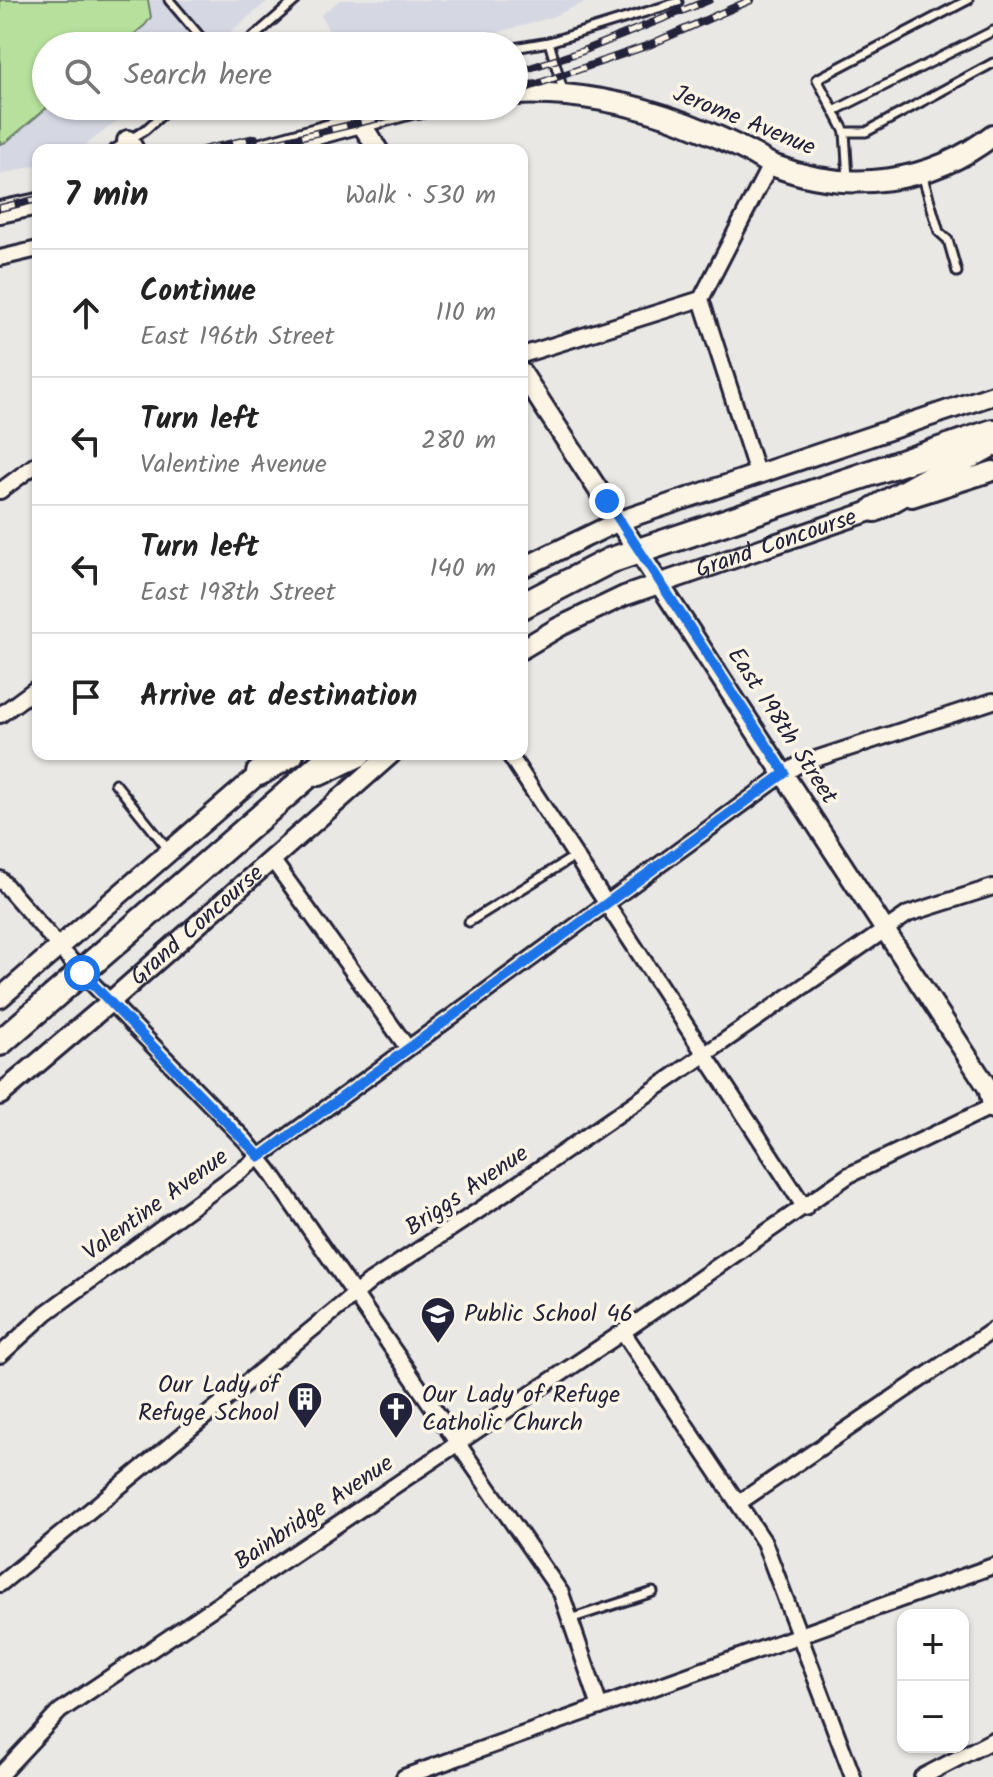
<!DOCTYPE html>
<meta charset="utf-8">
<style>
body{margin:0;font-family:Kalam,sans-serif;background:#f6f6f6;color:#222}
.controls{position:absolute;right:24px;bottom:24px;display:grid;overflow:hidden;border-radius:16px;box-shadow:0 2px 6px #0004}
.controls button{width:72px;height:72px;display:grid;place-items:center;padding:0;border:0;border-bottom:2px solid #e0e0e0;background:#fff;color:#222;font:40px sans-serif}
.stop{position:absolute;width:24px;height:24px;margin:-18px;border:6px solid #1a73e8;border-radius:50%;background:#fff}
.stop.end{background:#1a73e8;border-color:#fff;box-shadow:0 2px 8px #0008}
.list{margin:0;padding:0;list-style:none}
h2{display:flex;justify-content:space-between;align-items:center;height:104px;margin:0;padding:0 32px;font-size:34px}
h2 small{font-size:26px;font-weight:400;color:#767676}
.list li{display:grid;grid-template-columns:52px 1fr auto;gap:24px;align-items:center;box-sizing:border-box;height:128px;padding:0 32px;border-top:2px solid #e0e0e0}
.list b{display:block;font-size:30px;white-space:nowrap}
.list p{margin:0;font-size:26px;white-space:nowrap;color:#767676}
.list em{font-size:26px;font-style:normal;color:#767676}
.icon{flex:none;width:44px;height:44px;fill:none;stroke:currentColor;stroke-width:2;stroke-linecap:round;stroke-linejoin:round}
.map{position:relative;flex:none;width:993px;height:1777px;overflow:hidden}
.search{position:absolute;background:#fff;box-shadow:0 2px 6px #0004;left:32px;top:32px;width:496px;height:88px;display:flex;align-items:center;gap:20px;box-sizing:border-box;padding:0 28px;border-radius:44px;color:#767676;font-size:30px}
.panel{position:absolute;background:#fff;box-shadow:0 2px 6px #0004;left:32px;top:144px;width:496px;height:616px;border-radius:16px}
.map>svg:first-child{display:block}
.built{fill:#d5d8e3}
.garden{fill:#b7e09c;stroke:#6c816c;stroke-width:2}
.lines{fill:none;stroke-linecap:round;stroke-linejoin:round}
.service-casing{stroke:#22223b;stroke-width:13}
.minor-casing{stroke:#22223b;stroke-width:20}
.tertiary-casing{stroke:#22223b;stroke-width:24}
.secondary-casing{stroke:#22223b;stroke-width:26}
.primary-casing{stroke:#22223b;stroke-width:30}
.service{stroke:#fcf5e5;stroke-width:7}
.minor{stroke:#fcf5e5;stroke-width:14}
.tertiary{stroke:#fcf5e5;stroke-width:18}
.secondary{stroke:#fcf5e5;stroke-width:20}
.primary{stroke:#fcf5e5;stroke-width:24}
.rail-casing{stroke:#22223b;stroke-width:8}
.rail{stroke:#fcf5e5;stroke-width:5;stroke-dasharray:15;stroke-linecap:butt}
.route{stroke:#1a73e8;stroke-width:10}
.labels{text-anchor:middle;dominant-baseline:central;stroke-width:7;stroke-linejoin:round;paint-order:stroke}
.street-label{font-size:24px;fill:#22223b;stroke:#fcf5e5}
.poi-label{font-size:24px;fill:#22223b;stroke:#fcf5e5;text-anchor:start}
</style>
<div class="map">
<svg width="993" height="1777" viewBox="0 0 993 1777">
<rect width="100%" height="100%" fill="#eae8e4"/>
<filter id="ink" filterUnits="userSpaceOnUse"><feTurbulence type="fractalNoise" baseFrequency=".0125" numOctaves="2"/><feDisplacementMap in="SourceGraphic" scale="16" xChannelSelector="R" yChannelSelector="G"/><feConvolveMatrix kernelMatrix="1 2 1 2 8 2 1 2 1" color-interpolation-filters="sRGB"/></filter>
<g filter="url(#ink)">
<g class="built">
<polygon points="0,0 269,0 214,46 46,46 46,106 137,106 79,150 38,150 38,165 0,175"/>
<polygon points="340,0 590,0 549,18 449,46 336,46 321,15"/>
</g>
<polygon class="garden" points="0,0 148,0 151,17 145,25 120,46 46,46 46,106 49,106 6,142 0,144"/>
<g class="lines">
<g class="service-casing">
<g id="service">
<polyline points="169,0 208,46"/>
<polyline points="549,42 564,94"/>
<polyline points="243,46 296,0"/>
<polyline points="514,48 549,42 678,2"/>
<polyline points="336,106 341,125"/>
<polyline points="834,111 993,31"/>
<polyline points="845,132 866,132 993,63"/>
<polyline points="113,150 145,130 172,106"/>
<polyline points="922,174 939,232 948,240 957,272"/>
<polyline points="848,179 845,132 817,79 968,0"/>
<polyline points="115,783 168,849"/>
<polyline points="469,922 575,856"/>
<polyline points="570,1619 653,1592"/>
</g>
</g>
<g class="minor-casing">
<g id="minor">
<polyline points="0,258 38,249"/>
<polyline points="522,355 701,299"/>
<polyline points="757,473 701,299 770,165"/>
<polyline points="0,491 38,463"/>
<polyline points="0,715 38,687"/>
<polyline points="509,754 805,1208"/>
<polyline points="271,858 407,1047"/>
<polyline points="0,879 82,973 246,1141 269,1170 561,1593 600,1707"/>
<polyline points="623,1332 764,1542 853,1777"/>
<polyline points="0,1355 46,1313 785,773 800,764 993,701"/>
<polyline points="740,1502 993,1330"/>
<polyline points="0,1584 371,1281 484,1207 908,914 993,887"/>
<polyline points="0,1775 60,1711 623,1332 849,1175 993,1106"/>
<polyline points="404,1777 993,1566"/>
<polyline points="922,1777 993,1740"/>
</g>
</g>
<g class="tertiary-casing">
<g id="tertiary">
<polyline points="360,122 378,150"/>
<polyline points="522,373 988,1088 993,1109"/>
<polyline points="912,497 993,471"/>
<polyline points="522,568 619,521 993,395"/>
<path id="s1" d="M 522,649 L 559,627 L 624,596 L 888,505"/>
<polyline points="0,998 267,767"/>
<path id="s2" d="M 0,1095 L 110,1002 L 391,754"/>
</g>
</g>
<g class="secondary-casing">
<g id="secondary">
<path d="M 514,94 C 571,91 634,103 687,124 C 710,133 732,143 753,154 C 760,158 767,163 775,166 C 848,194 931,184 993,135"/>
<polyline points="128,141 133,150"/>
<polyline points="259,150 418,106"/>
<polyline points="0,212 38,204"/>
</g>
</g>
<g class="primary-casing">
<g id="primary">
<polyline points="875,509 993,443"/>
<polyline points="522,606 609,561 993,432"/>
<polyline points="259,773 291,754"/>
<polyline points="319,773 359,754"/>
<polyline points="0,1043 333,754"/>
</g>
</g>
<use href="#service" class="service"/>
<use href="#minor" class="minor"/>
<use href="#tertiary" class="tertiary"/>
<use href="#secondary" class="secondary"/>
<use href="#primary" class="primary"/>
<g class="rail-casing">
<g id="rail">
<polyline points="514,73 580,52 709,0"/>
<polyline points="514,92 649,45 751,0"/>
<polyline points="419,117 460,106"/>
<polyline points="203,150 255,138"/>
<polyline points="244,150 430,106"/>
<polyline points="0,208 38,199"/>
</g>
</g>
<use href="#rail" class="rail"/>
</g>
</g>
<g class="lines" filter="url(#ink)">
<polyline class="route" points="82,973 260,1157 785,773 607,501"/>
</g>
<defs>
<g id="school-pin" transform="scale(1.8)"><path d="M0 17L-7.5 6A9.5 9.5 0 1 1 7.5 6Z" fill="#22223b" stroke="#fcf5e5"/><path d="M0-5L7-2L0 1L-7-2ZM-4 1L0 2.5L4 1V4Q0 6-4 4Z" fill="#fff"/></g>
<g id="building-pin" transform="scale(1.8)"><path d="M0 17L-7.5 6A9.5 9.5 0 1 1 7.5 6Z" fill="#22223b" stroke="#fcf5e5"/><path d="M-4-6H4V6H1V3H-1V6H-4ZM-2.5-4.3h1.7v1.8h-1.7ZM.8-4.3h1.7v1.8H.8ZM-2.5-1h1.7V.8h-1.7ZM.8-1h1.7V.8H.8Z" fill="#fff"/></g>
<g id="church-pin" transform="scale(1.8)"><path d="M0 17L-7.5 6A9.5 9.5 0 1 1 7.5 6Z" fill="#22223b" stroke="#fcf5e5"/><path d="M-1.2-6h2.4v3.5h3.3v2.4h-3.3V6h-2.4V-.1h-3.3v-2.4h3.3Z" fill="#fff"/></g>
</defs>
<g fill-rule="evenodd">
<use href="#school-pin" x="438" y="1314"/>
<use href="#building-pin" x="305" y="1399"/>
<use href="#church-pin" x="396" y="1409"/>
</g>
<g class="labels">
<g class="street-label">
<text transform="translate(744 121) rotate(22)">Jerome Avenue</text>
<text stroke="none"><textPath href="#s1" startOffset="276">Grand Concourse</textPath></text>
<text transform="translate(782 726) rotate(57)">East 198th Street</text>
<text stroke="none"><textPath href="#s2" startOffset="260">Grand Concourse</textPath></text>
<text transform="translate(467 1191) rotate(-34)">Briggs Avenue</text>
<text transform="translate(156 1205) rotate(-36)">Valentine Avenue</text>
<text transform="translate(314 1513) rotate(-34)">Bainbridge Avenue</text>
</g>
<g class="poi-label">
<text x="464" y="1314">Public School 46</text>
<text x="279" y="1385" text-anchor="end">Our Lady of<tspan x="279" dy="28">Refuge School</tspan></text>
<text x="422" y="1395">Our Lady of Refuge<tspan x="422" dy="28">Catholic Church</tspan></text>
</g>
</g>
</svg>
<div class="controls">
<button>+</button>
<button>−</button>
</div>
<div class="stop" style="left:82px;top:973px"></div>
<div class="stop end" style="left:607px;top:501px"></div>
<div class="search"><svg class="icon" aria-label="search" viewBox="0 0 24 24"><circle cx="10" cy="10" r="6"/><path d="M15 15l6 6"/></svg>Search here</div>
<section class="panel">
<h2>7 min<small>Walk · 530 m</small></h2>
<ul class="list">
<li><svg class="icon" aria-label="ahead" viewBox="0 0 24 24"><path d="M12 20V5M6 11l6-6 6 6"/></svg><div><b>Continue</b><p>East 196th Street</p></div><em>110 m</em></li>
<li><svg class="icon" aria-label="left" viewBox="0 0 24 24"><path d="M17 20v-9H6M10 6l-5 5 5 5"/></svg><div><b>Turn left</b><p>Valentine Avenue</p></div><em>280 m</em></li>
<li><svg class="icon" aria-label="left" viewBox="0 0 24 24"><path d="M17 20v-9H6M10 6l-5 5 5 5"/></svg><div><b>Turn left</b><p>East 198th Street</p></div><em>140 m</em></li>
<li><svg class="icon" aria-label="arrive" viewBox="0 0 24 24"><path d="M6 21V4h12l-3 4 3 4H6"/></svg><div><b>Arrive at destination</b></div></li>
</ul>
</section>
</div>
